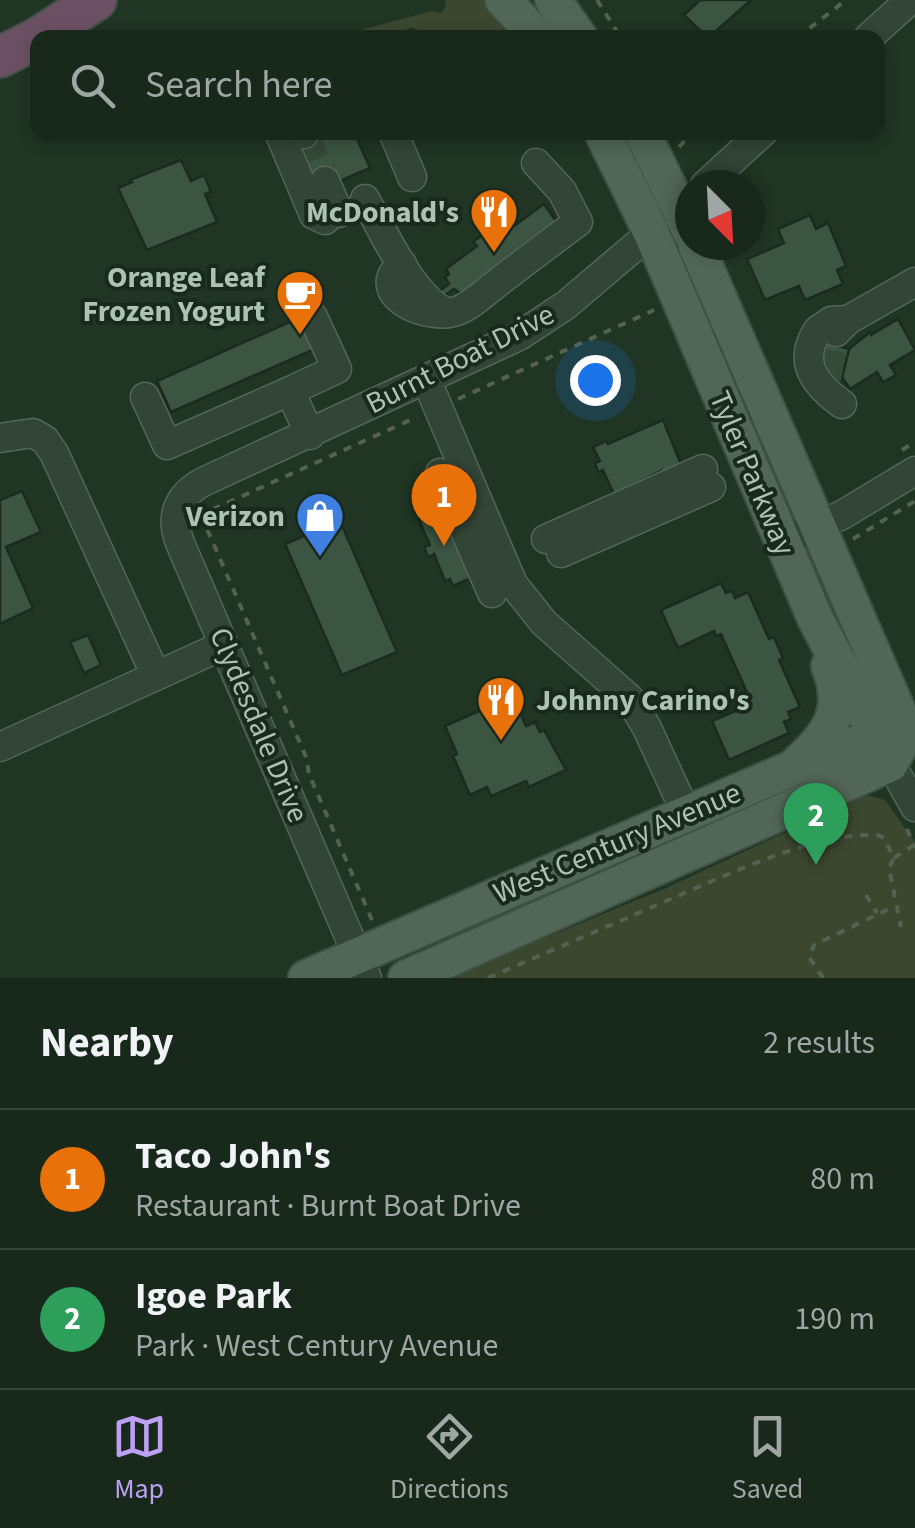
<!DOCTYPE html>
<meta charset="utf-8">
<style>
body{margin:0;font-family:"Source Sans 3",sans-serif;background:#253428;color:#f1f3f6}
.compass{position:absolute;left:675px;top:170px;width:90px;height:90px;border-radius:50%;background:#18281b;box-shadow:0 5px 15px #0003;rotate:156deg}
.you{position:absolute;left:595px;top:380px;width:35px;height:35px;margin:-25px;border:8px solid #fff;border-radius:50%;background:#1a73e8;box-shadow:0 0 0 15px #1a73e833}
.badge{display:grid;place-items:center;width:65px;height:65px;border-radius:50%;background:#bca0f2;color:#fff;font-size:32px;font-weight:700}
.pin{position:absolute;translate:-50% -82px;filter:drop-shadow(0 2px 5px #0008)}
.pin::after{content:'';position:absolute;top:52px;width:35px;height:30px;background:inherit;clip-path:polygon(0 0,100% 0,50% 100%)}
.list{margin:0;padding:0;list-style:none}
h2{display:flex;justify-content:space-between;align-items:center;height:130px;margin:0;padding:0 40px;font-size:42px}
h2 small{font-size:32px;font-weight:400;color:#9fa6a3}
.list li{display:grid;grid-template-columns:65px 1fr auto;gap:30px;align-items:center;box-sizing:border-box;height:140px;padding:0 40px;border-top:2px solid #36443a}
.list b{display:block;font-size:38px;white-space:nowrap}
.list p{margin:0;font-size:32px;white-space:nowrap;color:#9fa6a3}
.list em{font-size:32px;font-style:normal;color:#9fa6a3}
.icon{flex:none;width:55px;height:55px;fill:none;stroke:currentColor;stroke-width:2;stroke-linecap:round;stroke-linejoin:round}
.map{position:relative;flex:none;width:915px;height:978px;overflow:hidden}
.search{position:absolute;background:#18281b;box-shadow:0 5px 15px #0003;left:30px;right:30px;top:30px;height:110px;display:flex;align-items:center;gap:25px;box-sizing:border-box;padding:0 35px;border-radius:20px;color:#9fa6a3;font-size:38px}
.sheet{height:410px;background:#18281b}
nav{display:flex;justify-content:space-around;align-items:center;box-sizing:border-box;height:140px;border-top:2px solid #36443a;background:#18281b;font-size:28px;color:#9fa6a3}
nav a{display:grid;justify-items:center;gap:5px}
nav .on{color:#bca0f2}
.map>svg:first-child{display:block}
.green{fill:#3c4730}
.building{fill:#3c5542;stroke:#1b2c1f;stroke-width:2.5}
.lines{fill:none;stroke-linecap:round;stroke-linejoin:round}
.minor-tunnel{stroke:#354a39;stroke-width:28;stroke-dasharray:28 14;stroke-linecap:butt}
.minor-casing{stroke:#546658;stroke-width:31}
.major-casing{stroke:#3d4f41;stroke-width:39}
.highway-casing{stroke:#3e5043;stroke-width:44}
.path{stroke:#546350;stroke-width:4;stroke-dasharray:8 8;stroke-linecap:butt}
.minor{stroke:#334537;stroke-width:28}
.major{stroke:#516656;stroke-width:35}
.highway{stroke:#6b5064;stroke-width:40}
.labels{text-anchor:middle;dominant-baseline:central;stroke-width:8;stroke-linejoin:round;paint-order:stroke}
.poi-label{font-size:30px;font-weight:bold;fill:#adc2b3;stroke:#192a1d;text-anchor:end}
.street-label{font-size:30px;fill:#adc2b3;stroke:#192a1d}
</style>
<div class="map">
<svg width="915" height="978" viewBox="0 0 915 978">
<rect width="100%" height="100%" fill="#203524"/>
<g class="green">
<polygon points="445,0 485,0 502,21 504,37 431,38 412,27 388,37 331,38 432,11 441,13 446,7"/>
<polygon points="866,795 885,800 915,842 915,978 447,978 666,888"/>
</g>
<g class="building">
<polygon points="700,0 751,0 708,38 684,15"/>
<polygon points="308,132 354,132 370,168 335,183 312,186 292,140"/>
<polygon points="181,160 191,181 204,175 211,192 205,194 217,222 147,250 118,188 132,182 130,180"/>
<polygon points="544,204 558,224 465,296 454,289 442,297 438,292 449,284 445,277 449,274 446,269 477,246 473,242 503,219 510,229"/>
<polygon points="810,215 816,229 828,223 846,266 837,270 843,284 805,300 799,286 765,300 747,259 784,243 778,229"/>
<polygon points="303,316 317,348 171,412 157,381"/>
<polygon points="898,319 915,350 890,365 896,375 883,382 877,372 850,389 842,377 849,349 870,332 871,335"/>
<polygon points="818,341 849,349 842,377 811,369"/>
<polygon points="663,420 685,474 666,482 661,471 614,494 603,470 598,472 595,463 600,461 593,447 606,441 608,444"/>
<polygon points="22,491 41,532 6,547 33,608 0,624 0,500"/>
<polygon points="445,508 473,577 453,586 450,579 445,581 434,554 428,557 424,547 430,545 419,520"/>
<polygon points="340,521 397,652 342,675 285,544"/>
<polygon points="721,583 726,593 732,591 735,598 748,592 769,639 774,637 783,658 779,660 800,707 788,712 791,719 784,722 789,733 729,760 712,721 747,706 745,701 750,699 721,634 716,636 714,631 678,648 661,610"/>
<polygon points="88,635 101,665 84,673 70,642"/>
<polygon points="513,696 526,726 535,722 540,732 544,730 566,770 529,787 526,781 491,796 487,787 470,795 453,756 457,754 445,726"/>
</g>
<g class="lines">
<g class="minor-tunnel">
<polyline points="304,134 325,181"/>
<polyline points="827,378 835,335"/>
</g>
<g class="minor-casing">
<g id="minor">
<polyline points="868,38 910,0"/>
<polyline points="279,132 314,215 325,220"/>
<polyline points="304,132 304,134"/>
<polyline points="393,132 412,177"/>
<polyline points="325,181 339,213"/>
<polyline points="705,185 763,132"/>
<path d="M 365,199 C 383,230 414,302 449,313"/>
<path d="M 402,264 C 365,294 428,322 457,311 C 471,306 484,293 496,284 C 523,263 550,243 578,222 L 562,191 L 536,163"/>
<polyline points="836,332 848,320 915,282"/>
<polyline points="426,379 513,584 544,623 629,698 647,728 686,813"/>
<polyline points="290,391 337,369 313,317"/>
<polyline points="145,397 167,445 290,391 310,435"/>
<path d="M 842,404 C 815,385 797,362 818,330 L 831,321 L 848,320"/>
<polyline points="0,438 33,433 45,440 54,453 156,676"/>
<polyline points="440,473 492,593"/>
<polyline points="546,539 703,469"/>
<polyline points="781,543 842,515 915,471"/>
<polyline points="561,553 711,487"/>
<polyline points="881,746 915,807"/>
<polyline points="0,747 224,645"/>
<path d="M 367,978 L 180,543 C 169,515 179,494 205,481 L 519,336 L 566,305 L 666,220"/>
</g>
</g>
<g class="major-casing">
<g id="major">
<polyline points="503,0 539,38"/>
<polyline points="553,0 580,38"/>
<polyline points="602,132 651,232 815,618 876,735"/>
<polyline points="642,132 690,231"/>
<polyline points="696,245 907,732"/>
<path d="M 797,764 C 830,734 847,711 829,666"/>
<polyline points="306,978 793,768 820,760 876,735 907,732"/>
<polyline points="406,978 890,764 907,732"/>
</g>
</g>
<g class="highway-casing">
<g id="highway">
<polyline points="38,38 96,0"/>
<polyline points="0,57 38,38"/>
</g>
</g>
<g class="path">
<polyline points="597,0 621,38"/>
<polyline points="797,38 846,0"/>
<polyline points="679,147 693,132"/>
<polyline points="458,399 654,310"/>
<polyline points="902,450 915,442"/>
<polyline points="201,515 306,757 309,774 372,920"/>
<polyline points="198,516 417,417"/>
<polyline points="853,539 915,501"/>
<polyline points="907,829 915,848"/>
<polyline points="894,858 914,845"/>
<polyline points="866,895 877,913"/>
<path d="M 488,978 C 550,951 611,925 673,898 C 729,874 816,832 878,835 L 884,838 L 894,858 L 889,868 L 901,927"/>
<polyline points="823,978 809,957 814,945 895,906"/>
</g>
<use href="#minor" class="minor"/>
<use href="#major" class="major"/>
<use href="#highway" class="highway"/>
</g>
<defs>
<g id="restaurant-pin" transform="scale(2.5)"><path d="M0 17L-7.5 6A9.5 9.5 0 1 1 7.5 6Z" fill="#e8710a" stroke="#192a1d"/><path d="M-5-6h1v4h1v-4h1v4h1v-4h1v5L-1.5 .5V6h-2V.5L-5-1ZM5-6V6H3V1.5H1.5Q1.5-4 5-6Z" fill="#fff"/></g>
<g id="cafe-pin" transform="scale(2.5)"><path d="M0 17L-7.5 6A9.5 9.5 0 1 1 7.5 6Z" fill="#e8710a" stroke="#192a1d"/><path d="M-5.5-4.5H6V0H3Q3 3.5 0 3.5H-2.5Q-5.5 3.5-5.5 0ZM3-3.2v2h1.7v-2ZM-6 4.5H4V6H-6Z" fill="#fff"/></g>
<g id="shop-pin" transform="scale(2.5)"><path d="M0 17L-7.5 6A9.5 9.5 0 1 1 7.5 6Z" fill="#3f7fe0" stroke="#192a1d"/><path d="M-5-2.5h2.3a2.7 3.5 0 0 1 5.4 0H5L5.5 6h-11ZM-1.5-2.5h3a1.5 2.3 0 0 0-3 0Z" fill="#fff"/></g>
</defs>
<g fill-rule="evenodd">
<use href="#restaurant-pin" x="494" y="212"/>
<use href="#cafe-pin" x="300" y="294"/>
<use href="#shop-pin" x="320" y="516"/>
<use href="#restaurant-pin" x="501" y="700"/>
</g>
<g class="labels">
<g class="poi-label">
<text x="459" y="212">McDonald's</text>
<text x="265" y="277">Orange Leaf<tspan x="265" dy="34">Frozen Yogurt</tspan></text>
<text x="285" y="516">Verizon</text>
<text x="536" y="700" text-anchor="start">Johnny Carino's</text>
</g>
<g class="street-label">
<text transform="translate(460 359) rotate(-27)">Burnt Boat Drive</text>
<text transform="translate(752 473) rotate(67)">Tyler Parkway</text>
<text transform="translate(259 725) rotate(67)">Clydesdale Drive</text>
<text transform="translate(617 843) rotate(-23)">West Century Avenue</text>
</g>
</g>
</svg>
<svg class="compass" viewBox="-18 -18 36 36"><path d="M0-13l5 13h-10z" fill="#e53935"/><path d="M0 13l5-13h-10z" fill="#9fa6a3"/></svg>
<div class="you"></div>
<div class="pin badge" style="left:444px;top:546px;background:#e8710a">1</div>
<div class="pin badge" style="left:816px;top:865px;background:#2e9e5b">2</div>
<div class="search"><svg class="icon" aria-label="search" viewBox="0 0 24 24"><circle cx="10" cy="10" r="6"/><path d="M15 15l6 6"/></svg>Search here</div>
</div>
<section class="sheet">
<h2>Nearby<small>2 results</small></h2>
<ul class="list">
<li><span class="badge" style="background:#e8710a">1</span><div><b>Taco John's</b><p>Restaurant · Burnt Boat Drive</p></div><em>80 m</em></li>
<li><span class="badge" style="background:#2e9e5b">2</span><div><b>Igoe Park</b><p>Park · West Century Avenue</p></div><em>190 m</em></li>
</ul>
</section>
<nav>
<a class="on"><svg class="icon" aria-label="map" viewBox="0 0 24 24"><path d="M3 6l6-2 6 2 6-2v14l-6 2-6-2-6 2zM9 4v14M15 6v14"/></svg>Map</a>
<a><svg class="icon" aria-label="directions" viewBox="0 0 24 24"><path d="M12 3l9 9-9 9-9-9zM9 14v-3h6M13 9l2 2-2 2"/></svg>Directions</a>
<a><svg class="icon" aria-label="saved" viewBox="0 0 24 24"><path d="M7 4h10v16l-5-4-5 4z"/></svg>Saved</a>
</nav>
